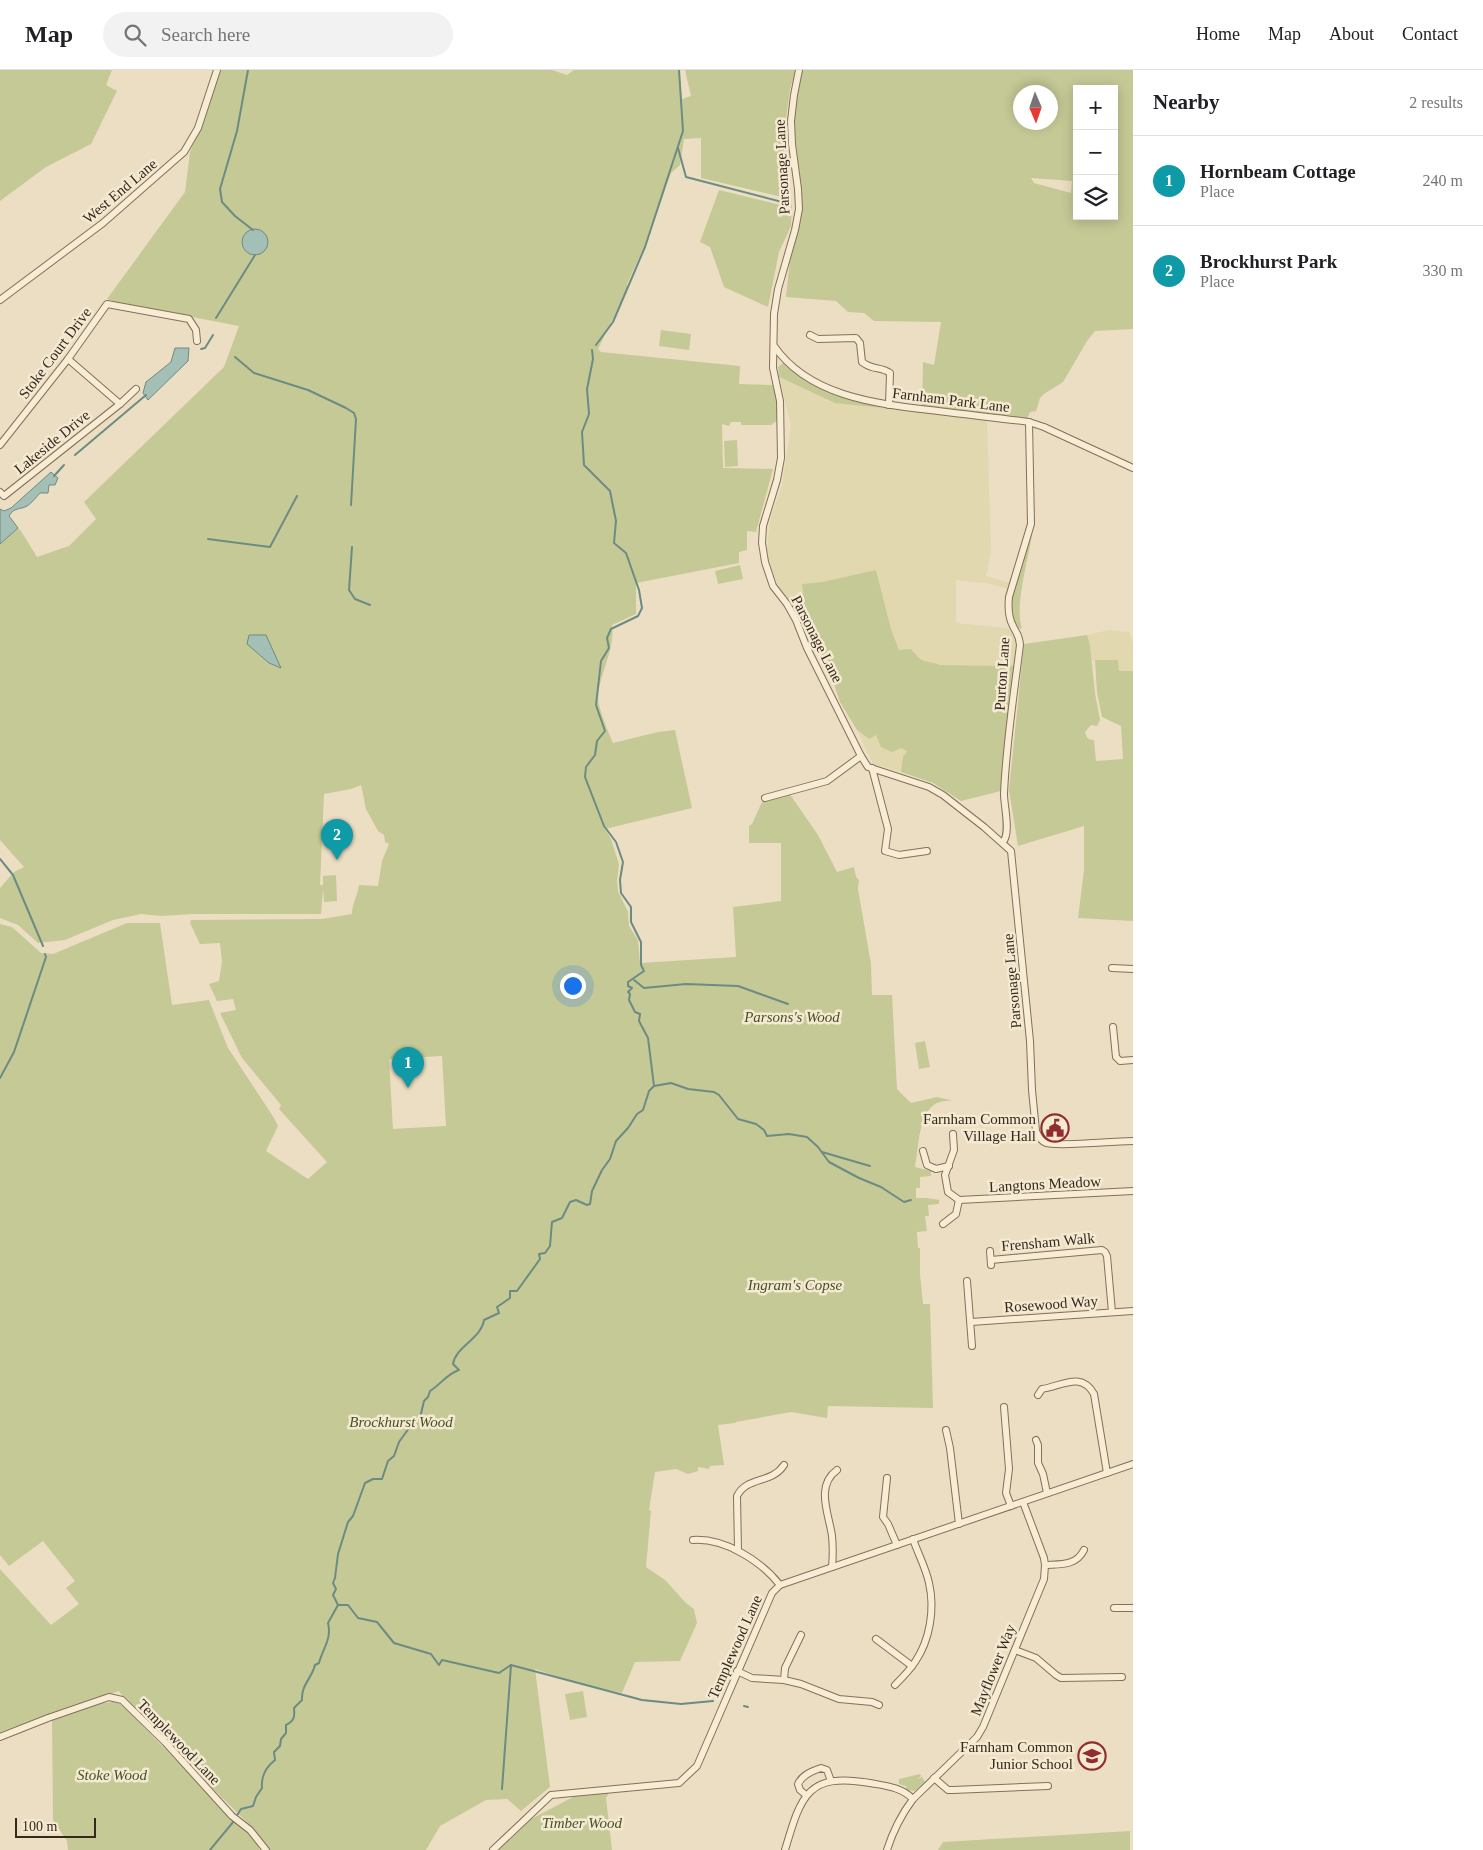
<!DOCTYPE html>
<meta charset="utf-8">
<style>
body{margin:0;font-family:"Times New Roman",serif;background:#f2f2f2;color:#202124}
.controls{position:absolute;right:15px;top:15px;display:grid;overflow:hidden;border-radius:0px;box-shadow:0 2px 12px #0003}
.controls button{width:45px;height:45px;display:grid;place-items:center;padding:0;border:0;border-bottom:1px solid #e0e0e0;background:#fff;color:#202124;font:25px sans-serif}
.compass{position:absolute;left:1013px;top:15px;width:45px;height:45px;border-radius:50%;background:#fff;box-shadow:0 2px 12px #0003;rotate:178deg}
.scale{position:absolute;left:15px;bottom:12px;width:81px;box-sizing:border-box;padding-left:5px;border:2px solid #35281d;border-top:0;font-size:14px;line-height:18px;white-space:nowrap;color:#35281d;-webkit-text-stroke:4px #f4e9d1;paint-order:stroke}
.you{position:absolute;left:572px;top:915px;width:18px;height:18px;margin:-12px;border:4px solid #fff;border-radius:50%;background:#1a73e8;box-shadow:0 0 0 8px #1a73e833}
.badge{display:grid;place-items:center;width:32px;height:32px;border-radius:50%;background:#0f766e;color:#fff;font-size:16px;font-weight:700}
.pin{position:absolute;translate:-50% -41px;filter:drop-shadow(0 1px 2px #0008)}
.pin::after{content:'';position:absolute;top:26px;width:18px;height:15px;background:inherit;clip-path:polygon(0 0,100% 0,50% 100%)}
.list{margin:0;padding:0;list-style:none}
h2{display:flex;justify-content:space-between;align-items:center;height:65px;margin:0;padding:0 20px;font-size:21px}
h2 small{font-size:16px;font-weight:400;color:#757577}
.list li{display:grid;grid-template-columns:32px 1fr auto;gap:15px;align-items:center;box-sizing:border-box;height:90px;padding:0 20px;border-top:1px solid #e0e0e0}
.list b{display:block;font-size:19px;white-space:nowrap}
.list p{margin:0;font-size:16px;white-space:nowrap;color:#757577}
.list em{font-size:16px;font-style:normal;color:#757577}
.icon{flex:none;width:28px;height:28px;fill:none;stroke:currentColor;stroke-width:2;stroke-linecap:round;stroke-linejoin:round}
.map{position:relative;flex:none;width:1133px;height:1780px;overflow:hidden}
header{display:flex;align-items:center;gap:30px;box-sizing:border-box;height:70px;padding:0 25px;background:#fff;border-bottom:1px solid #e0e0e0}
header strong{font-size:24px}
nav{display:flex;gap:28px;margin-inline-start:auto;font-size:18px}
.search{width:350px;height:45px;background:#f2f2f2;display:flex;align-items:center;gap:12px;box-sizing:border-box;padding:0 18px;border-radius:28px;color:#757577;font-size:19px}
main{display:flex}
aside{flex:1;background:#fff}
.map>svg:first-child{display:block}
.farmland{fill:#e1d8af}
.green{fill:#c5c996;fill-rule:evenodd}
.water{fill:#a4bfb6;stroke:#6c8c83}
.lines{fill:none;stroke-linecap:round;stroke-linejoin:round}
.stream{stroke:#6c8c83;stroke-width:2}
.street-casing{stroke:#856f5a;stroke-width:8}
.street{stroke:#f7ecd4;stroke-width:6}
.labels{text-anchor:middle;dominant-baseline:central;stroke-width:5;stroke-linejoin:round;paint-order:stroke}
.street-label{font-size:15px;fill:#35281d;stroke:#f4e9d1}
.park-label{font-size:15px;font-style:italic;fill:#475125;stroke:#f4e9d1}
.poi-label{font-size:15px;fill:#35281d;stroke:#f4e9d1;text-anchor:end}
</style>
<header>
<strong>Map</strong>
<div class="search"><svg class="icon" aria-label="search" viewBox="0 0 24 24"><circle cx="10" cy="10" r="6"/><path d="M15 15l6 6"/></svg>Search here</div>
<nav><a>Home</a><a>Map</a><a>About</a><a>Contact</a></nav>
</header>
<main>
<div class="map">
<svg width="1133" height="1780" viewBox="0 0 1133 1780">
<rect width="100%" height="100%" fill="#ecdec2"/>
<g class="farmland">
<polygon points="779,307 835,333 987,348 991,481 986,506 1010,513 1009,519 986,513 956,510 956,553 1013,559 1016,567 1017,576 1015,596 940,595 932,592 925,592 917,589 913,580 899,580 891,559 876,500 822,512 802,514 803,524 788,528 780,519 769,495 767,480 770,450 782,415 791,355"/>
<polygon points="1109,560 1129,562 1133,573 1133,601 1118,601 1092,590 1087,565"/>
<polygon points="857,660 869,669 876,664 907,681 903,687 901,702 873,694"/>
</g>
<g class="green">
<polygon points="0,0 112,0 106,15 117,21 91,74 46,97 0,131"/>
<path d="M 221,0 L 552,0 L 567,5 L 574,0 L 679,0 L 682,29 L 691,26 L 685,0 L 796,0 L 790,19 L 785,56 L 792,138 L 791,156 L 779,182 L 768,237 L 724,217 L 710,177 L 700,172 L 719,120 L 784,136 L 786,128 L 701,108 L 701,68 L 684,69 L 680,95 L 671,103 L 649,166 L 627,214 L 628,218 L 598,279 L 601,282 L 740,296 L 739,314 L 773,315 L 776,326 L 778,350 L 771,355 L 741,355 L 741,352 L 731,352 L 729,356 L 722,354 L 723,398 L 773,399 L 756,462 L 747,461 L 747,480 L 739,482 L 739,493 L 636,513 L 636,544 L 612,555 C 615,582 599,604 598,628 C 598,637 609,664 613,673 L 658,662 L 675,660 L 692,738 L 605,759 L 611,769 L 619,794 L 617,811 L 618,821 L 628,842 L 629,856 L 638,870 L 640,893 L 736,887 L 733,837 L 781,831 L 781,773 L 749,773 L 749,756 L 752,754 L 762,732 L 789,723 L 818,765 L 837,802 L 854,797 L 856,807 L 859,810 L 858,819 L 871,894 L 872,925 L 892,925 L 897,1019 L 911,1033 L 937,1027 L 950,1030 L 951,1031 C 917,1028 920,1075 915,1097 L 931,1101 L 931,1106 L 920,1107 L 920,1118 L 916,1118 L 916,1128 L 927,1128 L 939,1130 L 939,1134 L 928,1135 L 929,1146 L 925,1146 L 927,1161 L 917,1162 L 918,1178 L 920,1178 L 920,1204 L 923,1234 L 930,1234 L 933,1338 L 828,1336 L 827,1348 L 791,1342 L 736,1352 L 735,1353 L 718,1355 L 724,1395 L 710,1396 L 709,1399 L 698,1397 L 698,1401 L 688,1404 L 676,1399 L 655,1402 L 649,1440 L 651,1441 L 646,1497 L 665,1510 L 686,1533 L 695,1540 L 694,1540 L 697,1553 L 680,1591 L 635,1592 L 622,1623 L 580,1614 L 535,1599 L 550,1717 L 521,1741 L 507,1729 L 486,1730 L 440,1756 L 426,1780 L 269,1780 L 261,1770 L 256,1761 L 208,1714 L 199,1702 L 125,1630 L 119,1621 L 0,1663 L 0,1499 L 51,1555 L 79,1534 L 66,1518 L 75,1511 L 43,1471 L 9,1496 L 0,1485 L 0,854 L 12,857 L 41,883 L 53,884 L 127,853 L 160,853 L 172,935 L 209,930 L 228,978 L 274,1048 L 278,1056 L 266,1081 L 308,1109 L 327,1092 L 279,1039 L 281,1035 L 242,988 L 220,943 L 236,940 L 233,929 L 217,931 L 209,914 L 219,911 L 222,892 L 220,873 L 200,874 L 190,853 L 191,850 L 322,849 L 352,844 C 352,833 358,825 359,815 L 378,816 L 382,791 L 389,774 L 385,772 L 384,765 L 378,761 L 366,739 L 361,715 L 351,719 L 324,724 L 320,815 L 323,815 L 323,806 L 336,805 L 337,831 L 324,832 L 323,819 L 321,844 L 193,844 L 161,846 L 141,844 L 113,850 L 65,870 L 38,873 L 18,855 L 0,848 L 0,818 L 14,802 L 24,797 L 0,770 L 0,474 L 18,458 L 21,461 L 37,487 L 69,476 L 96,449 L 84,432 L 224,297 L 239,256 L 119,233 L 107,229 L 185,122 L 190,82 L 203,50 L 214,11 ZM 442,986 L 446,1056 L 393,1059 L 389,989 Z"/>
<path d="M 801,0 L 1133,0 L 1133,259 L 1095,261 L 1087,271 L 1063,312 L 1044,324 L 1040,328 L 1036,341 L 1030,342 L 1027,349 L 922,336 L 923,292 L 934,295 L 941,252 L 874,251 L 864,243 L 848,242 L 836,231 L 786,227 L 790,189 L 800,151 L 802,129 L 794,55 L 795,27 ZM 1077,19 L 1114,19 L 1114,146 L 1077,146 ZM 1021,22 L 1050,22 L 1050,52 L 1021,52 ZM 1031,108 L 1072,111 L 1071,123 L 1034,113 Z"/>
<polygon points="661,260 691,264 689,280 659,276"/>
<path d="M 783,293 C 809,319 848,328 882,338 L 835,333 L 779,307 L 778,297 Z"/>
<polygon points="737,370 738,396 725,397 724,371"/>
<path d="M 1032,464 C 1029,487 1014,537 1022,558 L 1017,559 L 1009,537 Z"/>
<polygon points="740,495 743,509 718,514 715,501"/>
<path d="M 876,500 L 891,559 L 899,580 L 911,579 C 925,596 921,588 940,595 L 1015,596 L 1010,624 L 1001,721 L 961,731 L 933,713 L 901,702 L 903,687 L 907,681 L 901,678 L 892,682 L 881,677 L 876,665 L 869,669 L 857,660 L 840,632 L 832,608 L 810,566 L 801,555 L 788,528 L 803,524 L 802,514 L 822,512 Z"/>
<path d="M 1087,565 L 1090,575 L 1095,623 L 1100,650 L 1097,656 L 1091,655 L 1085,662 C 1086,667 1088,670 1094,670 L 1096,691 L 1123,689 L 1121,656 L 1102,647 L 1097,622 L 1095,590 L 1118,590 L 1119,601 L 1133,601 L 1133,851 L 1078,848 L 1084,800 L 1084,756 L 1018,776 L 1009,720 L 1024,574 Z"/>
<polygon points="925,971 930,997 919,999 915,973"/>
<polygon points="583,1621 587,1647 570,1650 565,1624"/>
<path d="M 113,1632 L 123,1635 C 157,1672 193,1706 227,1743 C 239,1756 252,1765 260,1780 L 68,1780 L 67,1771 L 53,1750 L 52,1650 L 99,1634 Z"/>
<polygon points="920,1704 921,1706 917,1709 922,1707 925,1712 915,1721 906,1720 906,1716 899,1714 899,1709"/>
<polygon points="609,1723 606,1728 612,1780 499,1780 531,1749 579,1724"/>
<polygon points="1130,1761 1130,1780 938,1780 943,1772"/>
</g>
<g class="water">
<circle cx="255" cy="172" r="13"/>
<polygon points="175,278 189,278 188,291 148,330 143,323 146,312 171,292"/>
<path d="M 51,402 L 58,408 L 55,415 L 49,415 L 48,423 L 40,423 C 37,426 32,433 27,436 C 20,440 14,437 9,446 L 18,458 L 0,474 L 0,439 L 4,441 L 11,438 Z"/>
<polygon points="249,565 266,565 281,598 269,593 247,574"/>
</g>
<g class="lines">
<g class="stream">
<polyline points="248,0 237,61 220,119 222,132 235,146 253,160"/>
<polyline points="678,78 686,107 786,133"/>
<polyline points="216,248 255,185"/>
<polyline points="596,275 613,252 645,177 683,61 679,0"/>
<polyline points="201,279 205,278 213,265"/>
<polyline points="235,287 254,303 308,320 346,338 354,343 356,349 351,435"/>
<polyline points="75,385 146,325"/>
<polyline points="54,406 64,395"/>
<polyline points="208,469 270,477 297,426"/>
<polyline points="352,477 349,520 355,529 370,535"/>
<polyline points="0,789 13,805 43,876"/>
<polyline points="634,910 644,918 686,914 738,916 788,934"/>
<polyline points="0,1008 14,982 46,887 45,884"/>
<polyline points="654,1016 671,1013 688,1019 714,1022 719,1025 738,1049 756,1054 764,1060 767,1066 789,1064 807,1067 818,1077 829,1092 859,1108 881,1117 904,1132 911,1130"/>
<polyline points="822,1082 870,1096"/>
<polyline points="338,1535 348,1535 358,1548 377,1552 394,1573 431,1584 439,1595 442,1590 499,1603 511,1595 642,1630 681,1634 713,1631"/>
<polyline points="744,1636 748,1637"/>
<polyline points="502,1719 511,1595"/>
<path d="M 236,1747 L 241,1739 L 253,1736 L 256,1727 L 262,1718 C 261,1707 266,1697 275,1690 L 274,1682 L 280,1676 L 281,1669 L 286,1663 L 286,1655 C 294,1651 295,1647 294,1638 L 302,1630 C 301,1615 312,1608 315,1595 L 319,1593 C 323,1578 332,1569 328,1553 L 338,1535 L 333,1525 L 336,1519 L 333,1513 L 335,1508 L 338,1484 L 348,1452 L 353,1446 L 365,1413 L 373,1409 L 382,1409 L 388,1391 L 394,1386 L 399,1372 L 414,1351 L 420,1348 L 424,1331 L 428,1327 L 430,1321 C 440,1315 448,1303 459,1300 L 453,1294 C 456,1276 481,1269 484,1250 L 499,1243 L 497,1237 L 510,1228 L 510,1221 L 517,1221 L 540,1189 L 539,1184 L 545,1183 L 550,1176 L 552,1152 L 562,1148 L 570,1132 L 576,1130 L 587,1135 L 590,1134 L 592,1121 L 602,1100 L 610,1089 L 616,1071 L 628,1058 L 637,1044 L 643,1040 L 649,1021 L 654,1016 L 648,968 L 639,951 L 640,944 L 635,942 L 629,930 L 630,924 L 628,922 L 632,918 L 628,916 L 628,912 L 644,901 L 641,895 L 641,872 L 631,852 L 631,837 L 621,823 L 620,810 L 623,792 L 616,772 L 604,756 L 585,707 L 586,697 L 595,685 L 597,671 L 605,661 L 596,635 L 601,591 L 609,578 L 607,568 L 611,559 L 638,546 L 642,538 L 639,520 L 626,483 L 614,473 L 616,451 L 610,421 L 584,395 L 582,362 L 589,344 L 587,319 L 593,289 L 592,280"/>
<polyline points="210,1780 234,1751"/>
</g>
<g class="street-casing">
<g id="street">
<path d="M 799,0 L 794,25 L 791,51 L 792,74 L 798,119 L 799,139 L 795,160 L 778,219 L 774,244 L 773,298 L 780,331 L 781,388 L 777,410 L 763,456 L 762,473 L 765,492 L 773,516 L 787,534 L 796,550 L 807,578 L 861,686 L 868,697 L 929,717 L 943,725 L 984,757 L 1011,781 L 1030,971 L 1032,1020 L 1036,1061 C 1038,1066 1041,1071 1046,1073 C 1057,1077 1116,1071 1133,1071"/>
<polyline points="0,230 103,153 184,82 198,58 217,0"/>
<path d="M 810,265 L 818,269 L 856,268 L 860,273 L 862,292 C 874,301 880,296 890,303 L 889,335"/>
<path d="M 774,276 C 810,328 880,334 938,341 C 969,345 999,348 1029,352 L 1044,357 L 1133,398"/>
<polyline points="120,334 136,319"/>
<polyline points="0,375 68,289 107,234 189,249 196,260 197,271"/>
<polyline points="0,422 4,426 120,334 68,289"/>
<polyline points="872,698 888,759 885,781 899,785 927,781"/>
<polyline points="765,728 827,711 861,686"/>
<path d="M 1003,772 C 1011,763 1004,736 1004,724 C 1006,674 1014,624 1020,575 C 1019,564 1017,565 1013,556 C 1008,547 1008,537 1009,527 L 1031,454 L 1029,352"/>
<polyline points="1112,898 1133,899"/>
<polyline points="1113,957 1116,987 1120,991 1133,990"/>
<polyline points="953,1064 954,1080 945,1105 948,1122 959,1130 1133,1121"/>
<polyline points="923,1081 927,1095 936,1099 949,1096"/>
<polyline points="943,1154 956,1144 959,1130"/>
<polyline points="990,1181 991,1195"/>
<polyline points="991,1190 1102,1180 1105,1182 1107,1186 1112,1242"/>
<polyline points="967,1211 972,1276"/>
<polyline points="971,1252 1133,1241"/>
<path d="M 1038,1325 L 1042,1319 C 1062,1316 1081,1301 1094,1324 L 1107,1403"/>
<polyline points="1004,1337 1009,1399 1006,1423 1011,1436"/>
<polyline points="946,1360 950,1378 959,1454"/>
<polyline points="1036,1370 1038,1375 1038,1393 1043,1404 1047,1423"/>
<polyline points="887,1408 883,1447 888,1454 897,1475"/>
<path d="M 693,1470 C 725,1468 761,1491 780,1515"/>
<path d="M 738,1480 L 737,1426 C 747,1406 772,1414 784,1395"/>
<path d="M 1045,1495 C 1061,1494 1076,1496 1084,1480"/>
<path d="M 832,1497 C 833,1486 833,1476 832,1466 C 829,1444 815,1416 837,1400"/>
<polyline points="1114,1538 1133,1538"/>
<polyline points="876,1569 912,1596"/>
<polyline points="1015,1580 1036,1588 1056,1605 1061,1608 1122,1607"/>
<polyline points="737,1601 752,1608 784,1610 801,1614 839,1629 872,1632 879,1635"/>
<polyline points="784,1610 785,1598 801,1565"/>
<path d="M 895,1615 C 902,1608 910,1600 915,1592 C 930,1570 935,1539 929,1513 C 926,1498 918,1484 913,1469"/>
<polyline points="0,1667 48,1648 109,1627 122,1630 165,1672 232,1746 250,1760 266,1780"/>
<polyline points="934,1708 948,1720 953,1720 1048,1716"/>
<path d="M 806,1725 L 800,1720 L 798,1714 C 802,1705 812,1701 821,1698 L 827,1700 L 831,1711"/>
<polyline points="493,1780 551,1725 679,1713 697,1696 772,1523 780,1515 1133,1394"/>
<path d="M 785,1780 C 801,1726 807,1702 870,1713 C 886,1716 901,1717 913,1729"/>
<path d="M 887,1780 C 893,1761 901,1745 913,1729 L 977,1667 L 983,1657 L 1044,1509 L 1045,1495 L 1044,1488 L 1023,1432"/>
</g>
</g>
<use href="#street" class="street"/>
</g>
<defs>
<g id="civic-ring" transform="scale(1.4375)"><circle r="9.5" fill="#f4e9d1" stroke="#912c30" stroke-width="1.5"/><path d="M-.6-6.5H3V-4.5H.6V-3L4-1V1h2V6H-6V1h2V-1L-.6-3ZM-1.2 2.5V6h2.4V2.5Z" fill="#912c30"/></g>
<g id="school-ring" transform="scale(1.4375)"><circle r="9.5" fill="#f4e9d1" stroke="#912c30" stroke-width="1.5"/><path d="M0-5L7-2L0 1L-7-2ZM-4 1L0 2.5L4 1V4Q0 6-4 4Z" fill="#912c30"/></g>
</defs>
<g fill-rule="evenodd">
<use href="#civic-ring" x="1055" y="1058"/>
<use href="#school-ring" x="1092" y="1686"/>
</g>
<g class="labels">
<g class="street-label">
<text transform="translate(782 97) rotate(-93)">Parsonage Lane</text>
<text transform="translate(120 121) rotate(-40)">West End Lane</text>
<text transform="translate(55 283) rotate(-53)">Stoke Court Drive</text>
<text transform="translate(951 330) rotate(7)">Farnham Park Lane</text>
<text transform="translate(52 372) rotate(-39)">Lakeside Drive</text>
<text transform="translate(817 569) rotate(63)">Parsonage Lane</text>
<text transform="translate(1002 604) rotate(-86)">Purton Lane</text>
<text transform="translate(1012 911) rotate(-95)">Parsonage Lane</text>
<text transform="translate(1045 1114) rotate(-3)">Langtons Meadow</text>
<text transform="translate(1048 1172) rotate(-5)">Frensham Walk</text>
<text transform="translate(1051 1234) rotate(-4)">Rosewood Way</text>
<text transform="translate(735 1577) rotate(-66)">Templewood Lane</text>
<text transform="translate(993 1600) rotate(-68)">Mayflower Way</text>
<text transform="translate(179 1672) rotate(46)">Templewood Lane</text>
</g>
<g class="park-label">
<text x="792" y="947">Parsons's Wood</text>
<text x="795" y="1215">Ingram's Copse</text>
<text x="401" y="1352">Brockhurst Wood</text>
<text x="112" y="1705">Stoke Wood</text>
<text x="582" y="1753">Timber Wood</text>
</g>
<g class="poi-label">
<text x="1036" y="1049">Farnham Common<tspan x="1036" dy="17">Village Hall</tspan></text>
<text x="1073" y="1677">Farnham Common<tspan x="1073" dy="17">Junior School</tspan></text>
</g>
</g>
</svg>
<div class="controls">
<button>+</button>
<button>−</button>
<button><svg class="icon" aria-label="layers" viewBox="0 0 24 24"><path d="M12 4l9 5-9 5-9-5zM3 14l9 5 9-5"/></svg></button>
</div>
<svg class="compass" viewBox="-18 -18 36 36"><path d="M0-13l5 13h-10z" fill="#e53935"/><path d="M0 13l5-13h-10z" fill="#757577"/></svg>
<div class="scale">100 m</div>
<div class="you"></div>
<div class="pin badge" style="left:408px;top:1018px;background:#0f9aa8">1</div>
<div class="pin badge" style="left:337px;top:790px;background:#0f9aa8">2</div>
</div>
<aside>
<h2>Nearby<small>2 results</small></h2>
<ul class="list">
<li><span class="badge" style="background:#0f9aa8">1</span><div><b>Hornbeam Cottage</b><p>Place</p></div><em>240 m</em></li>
<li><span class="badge" style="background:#0f9aa8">2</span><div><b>Brockhurst Park</b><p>Place</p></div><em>330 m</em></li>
</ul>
</aside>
</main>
